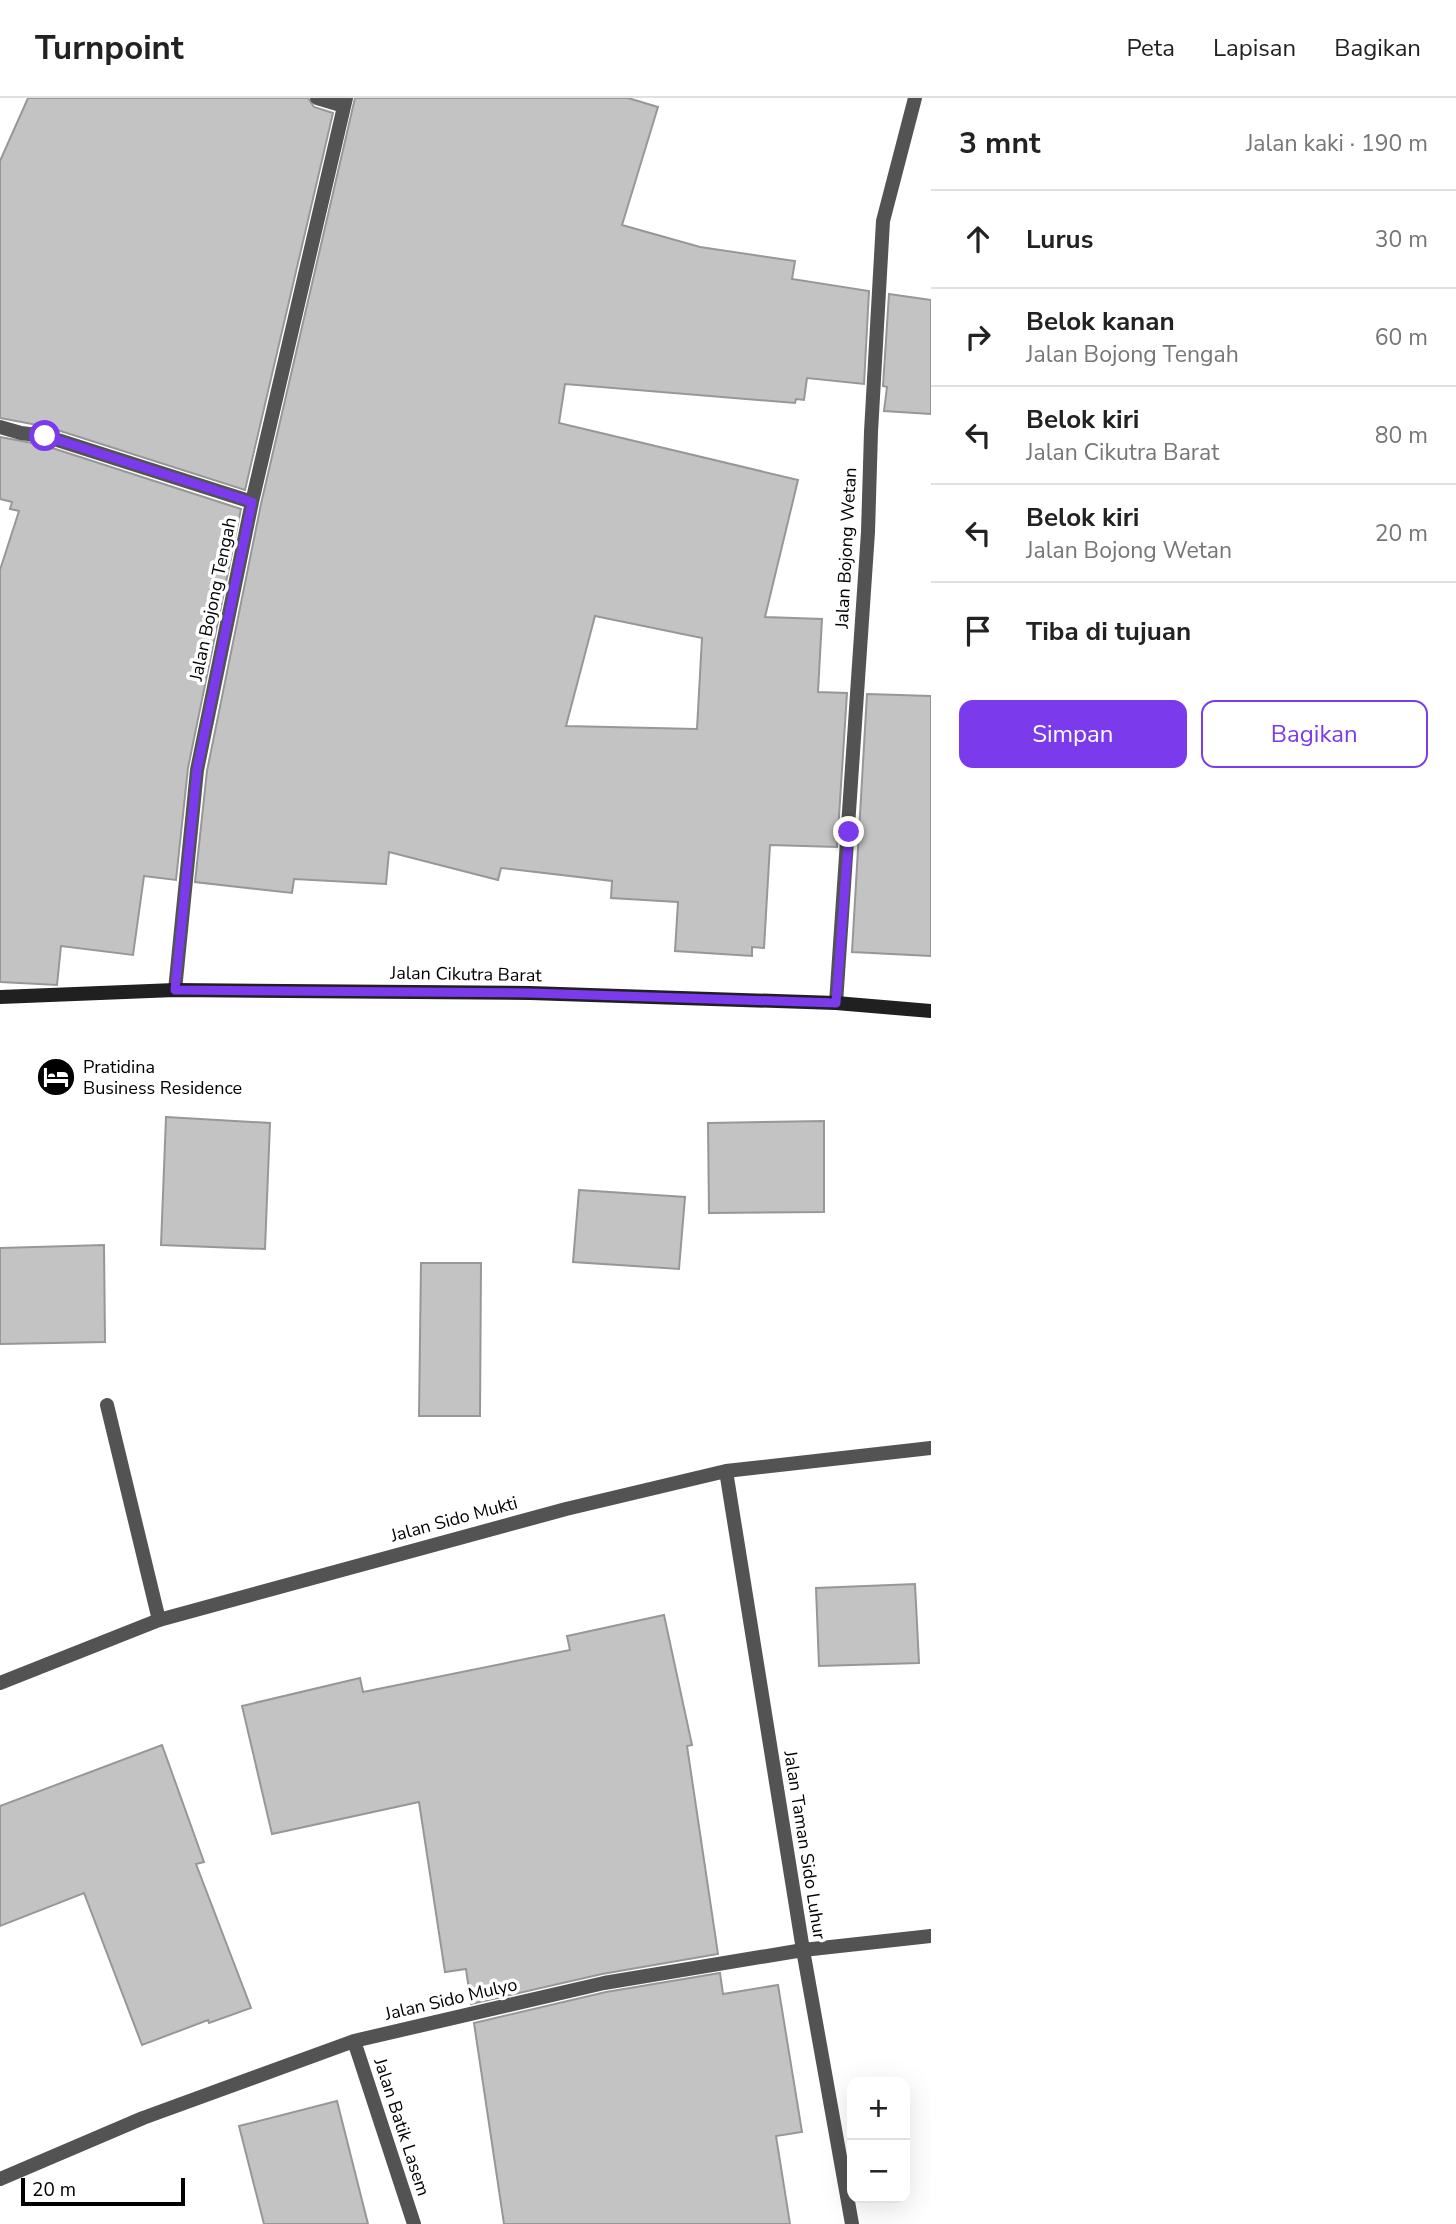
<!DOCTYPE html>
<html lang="id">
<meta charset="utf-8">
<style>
:root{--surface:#fff;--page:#f2f2f2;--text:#222;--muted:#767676;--line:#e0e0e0;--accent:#7c3aed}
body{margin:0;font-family:"Nunito Sans",sans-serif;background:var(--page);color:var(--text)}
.controls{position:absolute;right:21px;bottom:21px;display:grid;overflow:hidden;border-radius:14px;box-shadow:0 7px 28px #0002}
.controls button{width:63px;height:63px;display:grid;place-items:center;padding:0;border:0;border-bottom:2px solid var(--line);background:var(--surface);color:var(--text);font:35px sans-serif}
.scale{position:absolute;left:21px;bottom:18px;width:164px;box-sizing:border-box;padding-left:7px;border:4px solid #000;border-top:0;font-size:19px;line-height:24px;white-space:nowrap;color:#000;-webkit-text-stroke:5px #fff;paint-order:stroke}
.stop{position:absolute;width:21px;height:21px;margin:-16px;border:5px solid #7c3aed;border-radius:50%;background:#fff}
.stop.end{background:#7c3aed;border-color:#fff;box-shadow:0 2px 7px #0008}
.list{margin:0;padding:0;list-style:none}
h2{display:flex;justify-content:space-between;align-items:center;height:91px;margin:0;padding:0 28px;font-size:30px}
h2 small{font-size:23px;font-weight:400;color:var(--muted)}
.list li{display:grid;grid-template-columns:46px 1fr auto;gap:21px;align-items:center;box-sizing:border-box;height:98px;padding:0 28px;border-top:2px solid var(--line)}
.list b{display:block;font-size:26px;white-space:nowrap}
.list p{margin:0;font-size:23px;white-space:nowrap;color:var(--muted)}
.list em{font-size:23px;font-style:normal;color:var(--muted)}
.actions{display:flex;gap:14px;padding:21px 28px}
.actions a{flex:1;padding:16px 0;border:2px solid var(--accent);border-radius:14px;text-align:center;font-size:24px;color:var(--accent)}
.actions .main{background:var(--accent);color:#fff}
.icon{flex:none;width:38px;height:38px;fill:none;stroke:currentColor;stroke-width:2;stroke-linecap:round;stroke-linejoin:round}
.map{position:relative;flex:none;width:931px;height:2126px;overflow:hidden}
header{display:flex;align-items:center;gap:42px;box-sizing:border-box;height:98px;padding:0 35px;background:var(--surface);border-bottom:2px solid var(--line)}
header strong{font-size:33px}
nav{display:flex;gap:38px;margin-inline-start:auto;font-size:24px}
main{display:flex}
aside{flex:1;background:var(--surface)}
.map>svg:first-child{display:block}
.building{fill:#c3c3c3;stroke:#979797;stroke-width:2;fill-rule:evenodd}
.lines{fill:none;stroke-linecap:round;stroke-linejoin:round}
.lane{stroke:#535353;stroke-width:14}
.street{stroke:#535353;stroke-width:14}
.secondary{stroke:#202020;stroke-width:14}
.route{stroke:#7c3aed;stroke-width:9}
.labels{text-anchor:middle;stroke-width:7;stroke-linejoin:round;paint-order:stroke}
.street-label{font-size:18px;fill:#000;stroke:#fff}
.poi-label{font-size:18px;fill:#000;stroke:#fff;text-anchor:start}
</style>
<header>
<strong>Turnpoint</strong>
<nav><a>Peta</a><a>Lapisan</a><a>Bagikan</a></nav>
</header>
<main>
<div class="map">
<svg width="931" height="2126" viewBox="0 0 931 2126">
<rect width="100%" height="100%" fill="#fff"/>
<path class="building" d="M28,0H308L314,9L333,15L245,392L48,329L0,320V63Z
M355,0H628L658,9L622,127L700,149L795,163L792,181L869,193L864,286L807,280L804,302L796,301L795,305L565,286L559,325L798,382L765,519L822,521L818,594L847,595L837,749L770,747L764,850L752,849V858L675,853L678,804L611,800L612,783L501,770L498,782L389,754L386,786L294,781L292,795L195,784L207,673L261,406ZM595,518L702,540L697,631L566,628Z
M889,196L931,202V316L884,313L887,289L883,288Z
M0,339L43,347L241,411L188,670L176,782L144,778L133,857L61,848L57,887L0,884V472L19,413L10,411L12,404L0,401Z
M867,596L931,598V858L852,854Z
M166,1019L270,1025L265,1151L161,1147Z
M824,1023V1114L709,1115L708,1025Z
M579,1092L685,1099L679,1171L573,1164Z
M104,1147L105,1244L0,1246V1150Z
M421,1165H481L480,1318H419Z
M915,1486L919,1565L819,1568L816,1490Z
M664,1517L692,1647L687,1648L718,1856L602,1876L471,1906L466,1871L445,1874L419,1704L272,1736L242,1608L360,1580L363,1594L570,1552L567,1538Z
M162,1647L204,1764L196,1766L251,1910L209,1925L208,1922L142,1947L84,1795L0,1828V1708Z
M720,1875L723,1896L778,1887L802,2034L776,2038L790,2126H504L474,1925L606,1894Z
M337,2003L368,2126H264L239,2028Z"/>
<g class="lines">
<path class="lane" d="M107,1307L159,1522"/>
<path class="street" d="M317,0L344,8
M0,329L21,335L45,338L252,404
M175,892L197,672L252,404L346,0
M836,905L868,434L871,334L883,123L915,0
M726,1373L803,1852L852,2126
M0,1585L159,1522L566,1411L726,1373L931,1350
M354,1943L414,2126
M0,2081L143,2020L354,1943L604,1885L803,1852L931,1838"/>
<path class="secondary" d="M0,899L175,892L530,895L836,905L931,913"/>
</g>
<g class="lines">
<path class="route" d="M45,338L252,404L197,672L175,892L530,895L836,905L849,734"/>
</g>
<defs>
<g id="hotel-disc" transform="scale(2.0125)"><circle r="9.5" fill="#000" stroke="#fff"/><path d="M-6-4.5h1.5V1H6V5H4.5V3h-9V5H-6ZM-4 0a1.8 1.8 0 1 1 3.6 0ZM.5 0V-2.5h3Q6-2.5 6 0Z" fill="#fff"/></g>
</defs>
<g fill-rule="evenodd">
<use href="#hotel-disc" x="56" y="979"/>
</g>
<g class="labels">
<g class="street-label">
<text transform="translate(846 450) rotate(-87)" y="6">Jalan Bojong Wetan</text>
<text transform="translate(213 501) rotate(-78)" y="6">Jalan Bojong Tengah</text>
<text transform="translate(466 876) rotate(1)" y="6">Jalan Cikutra Barat</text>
<text transform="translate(454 1421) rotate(-15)" y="6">Jalan Sido Mukti</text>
<text transform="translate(805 1747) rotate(81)" y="6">Jalan Taman Sido Luhur</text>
<text transform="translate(451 1901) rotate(-13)" y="6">Jalan Sido Mulyo</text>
<text transform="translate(402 2029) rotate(72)" y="6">Jalan Batik Lasem</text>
</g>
<g class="poi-label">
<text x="83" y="975">Pratidina<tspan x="83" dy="21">Business Residence</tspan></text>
</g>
</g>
</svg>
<div class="controls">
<button>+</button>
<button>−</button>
</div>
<div class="scale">20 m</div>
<div class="stop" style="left:45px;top:338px"></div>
<div class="stop end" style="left:849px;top:734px"></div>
</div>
<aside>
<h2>3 mnt<small>Jalan kaki · 190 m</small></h2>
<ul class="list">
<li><svg class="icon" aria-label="ahead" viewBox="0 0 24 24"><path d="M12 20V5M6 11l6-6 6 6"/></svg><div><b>Lurus</b></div><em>30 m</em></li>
<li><svg class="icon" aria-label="right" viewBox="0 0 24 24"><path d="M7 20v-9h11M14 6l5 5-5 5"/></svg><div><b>Belok kanan</b><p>Jalan Bojong Tengah</p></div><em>60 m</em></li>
<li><svg class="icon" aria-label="left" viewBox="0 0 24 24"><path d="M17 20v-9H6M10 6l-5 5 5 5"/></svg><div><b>Belok kiri</b><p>Jalan Cikutra Barat</p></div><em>80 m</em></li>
<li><svg class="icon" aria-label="left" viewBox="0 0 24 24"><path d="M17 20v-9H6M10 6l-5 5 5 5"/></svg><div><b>Belok kiri</b><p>Jalan Bojong Wetan</p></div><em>20 m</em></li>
<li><svg class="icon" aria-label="arrive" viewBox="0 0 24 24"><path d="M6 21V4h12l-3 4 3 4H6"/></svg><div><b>Tiba di tujuan</b></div></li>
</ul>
<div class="actions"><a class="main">Simpan</a><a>Bagikan</a></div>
</aside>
</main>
